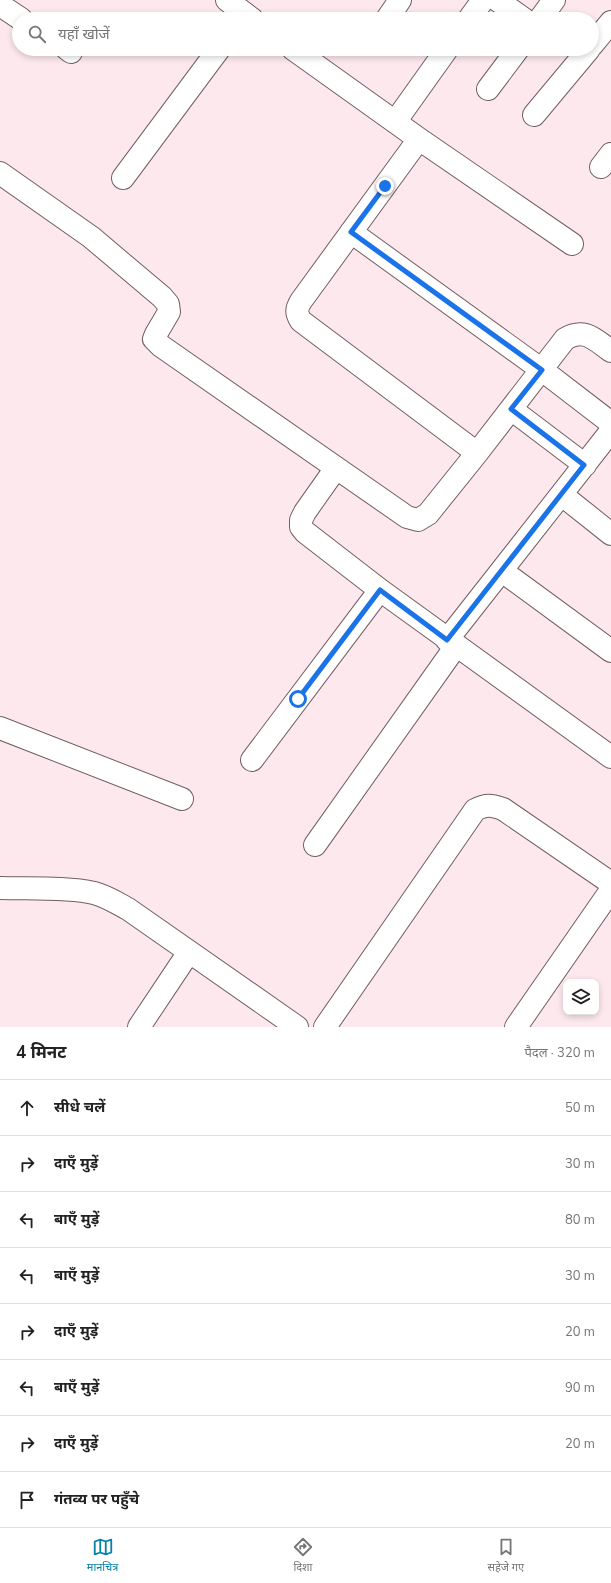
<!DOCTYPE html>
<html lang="hi">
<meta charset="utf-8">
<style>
:root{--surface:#fff;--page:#f6f6f6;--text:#222;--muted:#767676;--line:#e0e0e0;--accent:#0783a8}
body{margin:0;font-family:"Nunito Sans","Noto Sans Devanagari",sans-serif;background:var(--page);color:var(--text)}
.controls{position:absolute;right:12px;bottom:12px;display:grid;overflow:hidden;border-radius:8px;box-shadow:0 2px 6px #0003}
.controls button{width:36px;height:36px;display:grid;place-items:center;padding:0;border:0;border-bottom:1px solid var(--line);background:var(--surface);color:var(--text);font:20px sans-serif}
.stop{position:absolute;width:12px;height:12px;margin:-9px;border:3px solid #1a73e8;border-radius:50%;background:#fff}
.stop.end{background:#1a73e8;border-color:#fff;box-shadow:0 1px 4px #0008}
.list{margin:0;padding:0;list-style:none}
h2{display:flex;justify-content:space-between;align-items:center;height:52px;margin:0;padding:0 16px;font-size:17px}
h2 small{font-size:13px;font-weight:400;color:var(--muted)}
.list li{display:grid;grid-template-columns:26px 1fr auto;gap:12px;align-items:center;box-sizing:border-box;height:56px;padding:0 16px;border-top:1px solid var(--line)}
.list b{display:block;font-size:15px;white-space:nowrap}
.list em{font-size:13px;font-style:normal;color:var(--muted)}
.icon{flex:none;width:22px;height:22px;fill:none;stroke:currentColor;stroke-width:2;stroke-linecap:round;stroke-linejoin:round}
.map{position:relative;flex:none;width:611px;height:1027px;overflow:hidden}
.search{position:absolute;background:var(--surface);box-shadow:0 2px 6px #0003;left:12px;right:12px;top:12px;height:44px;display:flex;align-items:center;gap:10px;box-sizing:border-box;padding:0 14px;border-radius:22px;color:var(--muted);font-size:15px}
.sheet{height:500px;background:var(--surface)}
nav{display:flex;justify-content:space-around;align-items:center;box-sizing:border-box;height:56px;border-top:1px solid var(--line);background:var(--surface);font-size:11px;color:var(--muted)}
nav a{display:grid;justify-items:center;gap:2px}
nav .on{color:var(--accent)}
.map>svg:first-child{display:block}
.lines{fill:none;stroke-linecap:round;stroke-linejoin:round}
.minor-casing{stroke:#735e62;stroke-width:24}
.minor{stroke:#fff;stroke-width:22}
.route{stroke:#1a73e8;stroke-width:5}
</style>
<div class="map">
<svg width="611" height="1027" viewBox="0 0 611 1027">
<rect width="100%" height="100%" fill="#fde9ed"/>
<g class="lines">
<g class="minor-casing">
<path id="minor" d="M227,0L252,19
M497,0L524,19
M0,5L21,19
M387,19L400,0
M469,19L483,0
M540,19L554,0
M592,45L611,22
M67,49L71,52
M293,49L419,139L572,244
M488,89L518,49
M534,115L589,49
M395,122L447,49
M419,139L301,301C296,309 296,313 301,321L477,453
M601,167L611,154
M0,173L91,237L162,297L168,304L169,312L156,334L154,339L161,346L407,517L418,520L428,514L477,453L565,339C585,327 595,340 611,351
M123,178L219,49
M351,232L542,370L611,423
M511,409L585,465
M336,468L305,512L301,520V527L305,532L380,590L611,757
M562,495L611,534
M502,571L611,651
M447,640L611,431
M0,728L182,799
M252,760L380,590
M315,845L456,646
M0,888C28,889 67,887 94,893C106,896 117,903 128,909L297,1027
M139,1027L189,952
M325,1027L475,810C486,804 492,805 503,809L611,883
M516,1027L611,890"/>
</g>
<use href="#minor" class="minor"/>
</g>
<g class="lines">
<path class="route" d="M298,699L380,590L447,640L584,465L511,409L542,370L351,232L385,186"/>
</g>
</svg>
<div class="controls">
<button><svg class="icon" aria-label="layers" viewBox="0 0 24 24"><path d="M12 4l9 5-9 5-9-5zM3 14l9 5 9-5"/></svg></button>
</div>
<div class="stop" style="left:298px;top:699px"></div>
<div class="stop end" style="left:385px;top:186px"></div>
<div class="search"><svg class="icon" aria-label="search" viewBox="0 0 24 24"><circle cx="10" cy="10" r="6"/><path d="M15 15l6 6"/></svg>यहाँ खोजें</div>
</div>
<section class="sheet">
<h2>4 मिनट<small>पैदल · 320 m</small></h2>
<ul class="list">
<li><svg class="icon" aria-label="ahead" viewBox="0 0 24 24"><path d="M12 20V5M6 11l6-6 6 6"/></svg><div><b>सीधे चलें</b></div><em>50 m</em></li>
<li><svg class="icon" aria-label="right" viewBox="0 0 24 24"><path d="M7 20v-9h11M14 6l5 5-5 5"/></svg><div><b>दाएँ मुड़ें</b></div><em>30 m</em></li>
<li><svg class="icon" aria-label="left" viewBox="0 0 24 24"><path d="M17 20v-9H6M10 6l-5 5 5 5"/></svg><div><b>बाएँ मुड़ें</b></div><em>80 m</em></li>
<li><svg class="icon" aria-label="left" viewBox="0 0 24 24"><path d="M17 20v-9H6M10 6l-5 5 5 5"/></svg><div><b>बाएँ मुड़ें</b></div><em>30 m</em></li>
<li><svg class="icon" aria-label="right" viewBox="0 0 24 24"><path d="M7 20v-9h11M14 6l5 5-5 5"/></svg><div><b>दाएँ मुड़ें</b></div><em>20 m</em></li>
<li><svg class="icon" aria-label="left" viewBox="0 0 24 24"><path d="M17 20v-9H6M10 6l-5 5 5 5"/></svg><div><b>बाएँ मुड़ें</b></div><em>90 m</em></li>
<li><svg class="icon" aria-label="right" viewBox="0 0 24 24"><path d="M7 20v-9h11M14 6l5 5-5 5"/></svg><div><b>दाएँ मुड़ें</b></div><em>20 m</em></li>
<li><svg class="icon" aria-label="arrive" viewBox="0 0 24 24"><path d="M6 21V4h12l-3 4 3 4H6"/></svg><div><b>गंतव्य पर पहुँचे</b></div></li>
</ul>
</section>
<nav>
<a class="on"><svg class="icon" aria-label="map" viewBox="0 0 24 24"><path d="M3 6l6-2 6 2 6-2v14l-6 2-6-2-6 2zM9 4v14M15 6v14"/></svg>मानचित्र</a>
<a><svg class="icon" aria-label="directions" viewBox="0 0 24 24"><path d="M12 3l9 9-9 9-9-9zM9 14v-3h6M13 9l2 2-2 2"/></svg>दिशा</a>
<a><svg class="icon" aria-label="saved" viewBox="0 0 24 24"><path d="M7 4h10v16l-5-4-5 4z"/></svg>सहेजे गए</a>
</nav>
